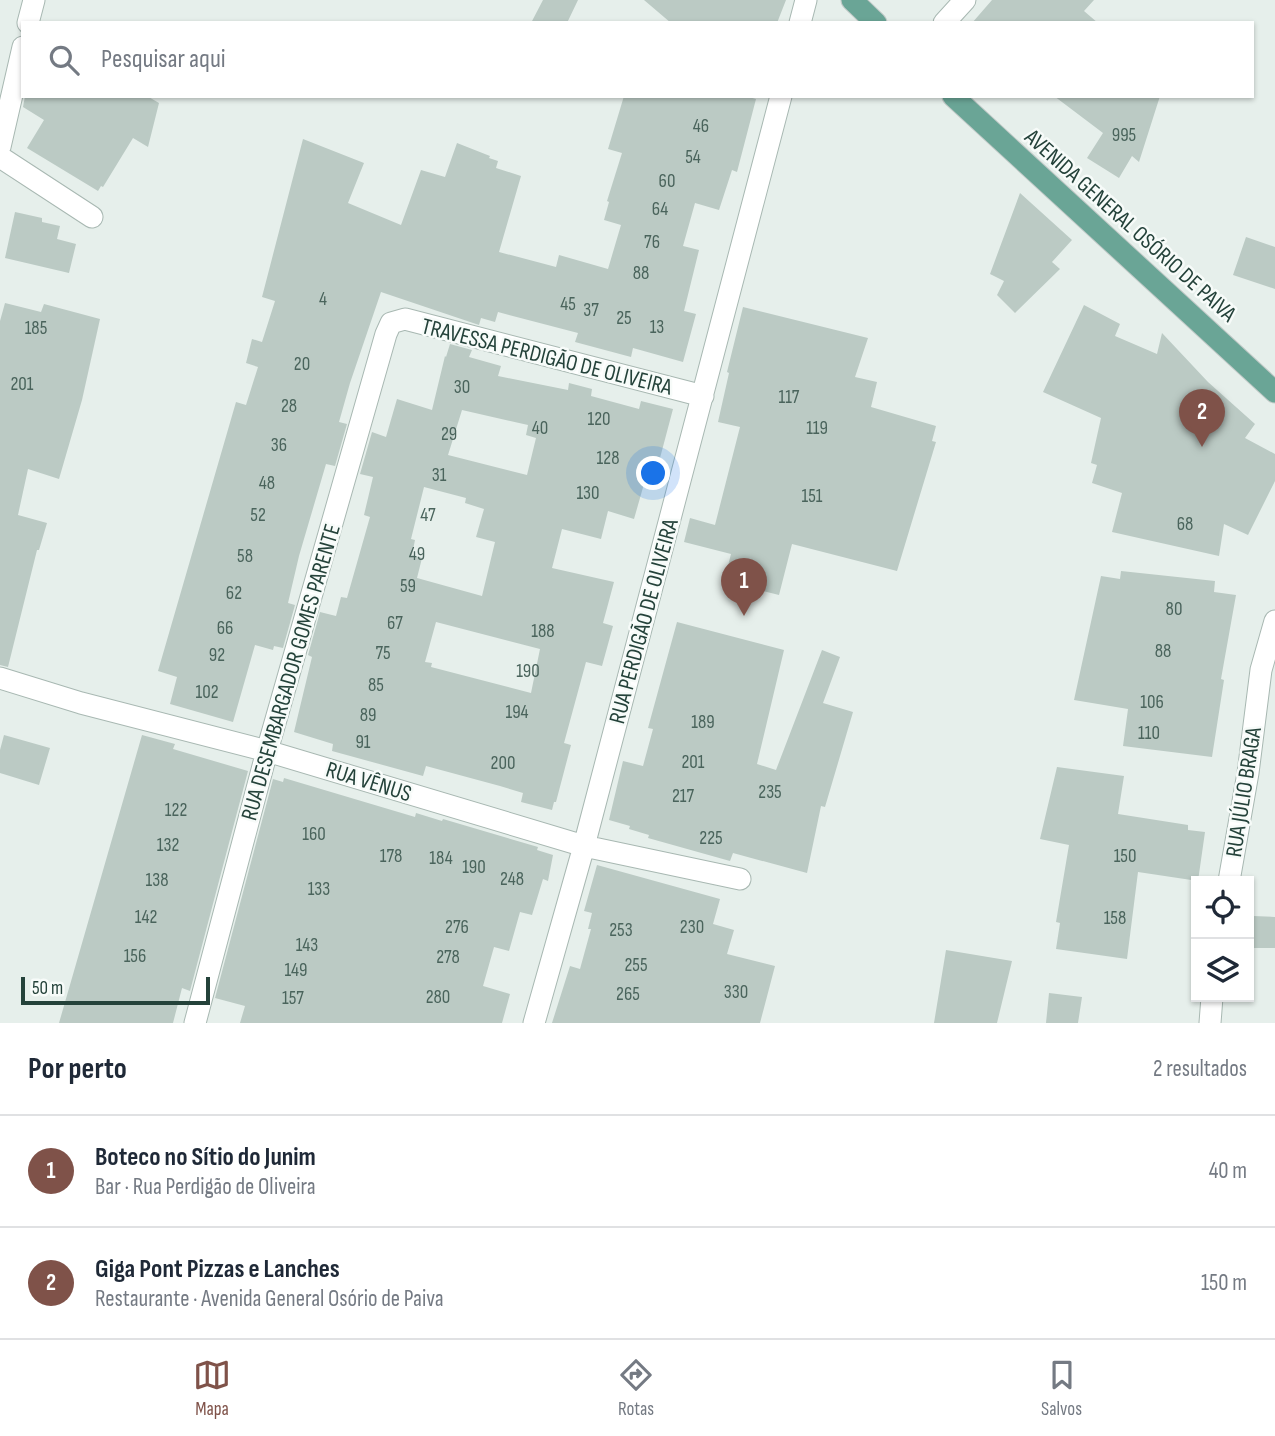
<!DOCTYPE html>
<html lang="pt">
<meta charset="utf-8">
<style>
:root{--surface:#fff;--page:#f2f2f3;--text:#1f2937;--muted:#747a83;--line:#e0e1e3;--accent:#7f5249}
body{margin:0;font-family:"Sofia Sans Condensed",sans-serif;background:var(--page);color:var(--text)}
.controls{position:absolute;right:21px;bottom:21px;display:grid;overflow:hidden;border-radius:0px;box-shadow:0 2px 5px #0004}
.controls button{width:63px;height:63px;display:grid;place-items:center;padding:0;border:0;border-bottom:2px solid var(--line);background:var(--surface);color:var(--text);font:35px sans-serif}
.scale{position:absolute;left:21px;bottom:18px;width:189px;box-sizing:border-box;padding-left:7px;border:4px solid #24423a;border-top:0;font-size:19px;line-height:24px;white-space:nowrap;color:#24423a;-webkit-text-stroke:5px #f7fbf9;paint-order:stroke}
.you{position:absolute;left:654px;top:474px;width:24px;height:24px;margin:-18px;border:5px solid #fff;border-radius:50%;background:#1a73e8;box-shadow:0 0 0 10px #1a73e833}
.badge{display:grid;place-items:center;width:46px;height:46px;border-radius:50%;background:var(--accent);color:#fff;font-size:23px;font-weight:700}
.pin{position:absolute;translate:-50% -58px;filter:drop-shadow(0 2px 4px #0008)}
.pin::after{content:'';position:absolute;top:37px;width:24px;height:21px;background:inherit;clip-path:polygon(0 0,100% 0,50% 100%)}
.list{margin:0;padding:0;list-style:none}
h2{display:flex;justify-content:space-between;align-items:center;height:91px;margin:0;padding:0 28px;font-size:30px}
h2 small{font-size:23px;font-weight:400;color:var(--muted)}
.list li{display:grid;grid-template-columns:46px 1fr auto;gap:21px;align-items:center;box-sizing:border-box;height:112px;padding:0 28px;border-top:2px solid var(--line)}
.list b{display:block;font-size:26px;white-space:nowrap}
.list p{margin:0;font-size:23px;white-space:nowrap;color:var(--muted)}
.list em{font-size:23px;font-style:normal;color:var(--muted)}
.icon{flex:none;width:38px;height:38px;fill:none;stroke:currentColor;stroke-width:2;stroke-linecap:round;stroke-linejoin:round}
.map{position:relative;flex:none;width:1275px;height:1023px;overflow:hidden}
.search{position:absolute;background:var(--surface);box-shadow:0 2px 5px #0004;left:21px;right:21px;top:21px;height:77px;display:flex;align-items:center;gap:18px;box-sizing:border-box;padding:0 24px;border-radius:0px;color:var(--muted);font-size:26px}
.sheet{height:315px;background:var(--surface)}
nav{display:flex;justify-content:space-around;align-items:center;box-sizing:border-box;height:98px;border-top:2px solid var(--line);background:var(--surface);font-size:19px;color:var(--muted)}
nav a{display:grid;justify-items:center;gap:4px}
nav .on{color:var(--accent)}
.map>svg:first-child{display:block}
.building{fill:#bbcac4;fill-rule:evenodd}
.lines{fill:none;stroke-linecap:round;stroke-linejoin:round}
.minor-casing{stroke:#a8b8b2;stroke-width:23}
.major-casing{stroke:#c2cac8;stroke-width:23}
.minor{stroke:#fff;stroke-width:21}
.major{stroke:#6aa596;stroke-width:21}
.labels{text-anchor:middle;stroke-width:5;stroke-linejoin:round;paint-order:stroke}
.number-label{font-size:19px;fill:#4a645c}
.street-label{font-size:23px;fill:#24423a;stroke:#f7fbf9}
</style>
<div class="map">
<svg width="1275" height="1023" viewBox="0 0 1275 1023">
<rect width="100%" height="100%" fill="#e6efeb"/>
<path class="building" d="M543,0H578L567,23H531Z
M644,0H786L777,23H671Z
M992,0H1094L1084,11L1098,23H972Z
M25,96H147L159,103L148,147L133,138L103,187L101,186L98,191L27,148L44,120L23,107Z
M624,96H745L756,99L737,172L732,170L719,210L695,203L683,246L699,250L684,311L696,314L683,362L633,348L631,357L575,342L578,333L498,312L495,322L481,318L479,325L381,292L350,383L339,422L347,424L335,466L326,464L299,556L288,603L295,605L283,648L274,646L273,650L255,645L233,722L170,704L177,677L158,671L236,402L246,405L258,367L246,363L252,339L262,342L275,301L262,297L303,139L364,163L348,203L401,225L421,170L445,177L457,143L490,156L489,158L498,161L496,168L521,176L499,252L556,267L559,255L608,269L621,225L604,220L609,202L607,201L622,153L608,149Z
M1054,96H1160L1139,162L1132,156L1119,178L1087,158L1103,133Z
M1020,193L1072,240L1052,262L1060,269L1015,313L997,295L1004,281L990,274Z
M15,212L42,218V222L60,226L57,239L76,244L69,273L5,258Z
M1246,237L1275,247V289L1233,275Z
M5,303L41,312L44,304L100,319L82,400L59,479L28,469L18,515L47,523L39,550H37L8,667L0,665V321Z
M1084,305L1120,324L1115,336L1157,354L1162,333L1208,382L1255,424L1245,438L1275,454V481L1248,535L1224,524L1219,556L1112,532L1122,493L1092,483L1097,465L1091,463L1101,418L1043,392Z
M743,307L868,338L855,377L877,382L871,407L936,426L932,441L936,442L897,571L792,544L779,595L724,581L731,554L684,542L690,518L715,525L740,427L718,422L729,373L727,372Z
M450,344L472,350L469,357L501,366L498,376L568,390L569,383L592,389L591,396L639,409L641,401L673,409L660,458L652,456L634,519L608,511L601,539L562,529L552,568L614,582L603,623L613,626L602,666L586,662L564,743L571,745L556,802H554L552,810L521,802L523,793L500,786L426,766L423,776L332,751L333,744L294,732L312,657L308,655L320,612L336,616L341,597L347,598L370,517L364,515L373,477L360,474L372,432L386,437L397,399L432,410L445,356L446,357ZM462,410L528,425L526,435L536,438L527,475L448,455ZM424,487L466,498L465,503L484,509L476,537L495,542L482,596L417,578L422,558L412,555L415,540L411,539ZM436,622L540,649L531,693L431,667L432,663L425,662Z
M1121,571L1215,581L1214,592L1236,595L1221,679L1224,680L1212,757L1123,746L1128,709L1074,700L1101,576L1120,579Z
M677,622L784,650L757,764L776,770L822,650L840,657L823,703L853,712L825,807L821,806L807,873L733,853L730,861L648,838L649,835L629,829L630,826L609,820L623,761L643,766L653,729L648,728Z
M4,735L50,748L39,785L0,773V750Z
M142,735L175,744L173,749L248,771L190,991L182,988L173,1023H59Z
M1057,767L1124,776L1118,814L1188,825V830L1205,832L1198,881L1138,872L1127,959L1056,949L1060,923L1056,922L1069,845L1040,839Z
M284,778L415,817L416,813L442,821L443,819L538,847L537,850L553,855L548,881L543,879L532,915L520,912L509,951L494,947L483,986L510,994L502,1023H240L245,1006L215,998L273,779L283,782Z
M597,865L720,899L713,924L734,930L727,954L775,966L760,1023H552L570,966L580,969L591,929H588L592,913L584,911Z
M1253,916L1275,917V948H1252Z
M946,950L1012,961L997,1023H934Z
M1049,993L1082,997L1078,1023H1046Z"/>
<g class="lines">
<g class="minor-casing">
<path id="minor" d="M28,23L34,0
M800,23L806,0
M944,23L965,0
M0,147L23,47
M0,157L92,217
M0,678L81,703L267,751L584,846L740,879
M1229,881L1248,773L1261,670L1275,621
M195,1023L267,751L386,334L391,323L405,319L703,396
M534,1023L584,846L781,96
M1210,1023L1212,997"/>
</g>
<g class="major-casing">
<path id="major" d="M852,0L876,23
M953,96L1275,392"/>
</g>
<use href="#minor" class="minor"/>
<use href="#major" class="major"/>
</g>
<g class="labels">
<g class="number-label">
<text x="701" y="132">46</text>
<text x="1124" y="141">995</text>
<text x="693" y="163">54</text>
<text x="667" y="187">60</text>
<text x="660" y="215">64</text>
<text x="652" y="248">76</text>
<text x="641" y="279">88</text>
<text x="323" y="305">4</text>
<text x="568" y="310">45</text>
<text x="591" y="316">37</text>
<text x="624" y="324">25</text>
<text x="657" y="333">13</text>
<text x="36" y="334">185</text>
<text x="302" y="370">20</text>
<text x="22" y="390">201</text>
<text x="462" y="393">30</text>
<text x="789" y="403">117</text>
<text x="289" y="412">28</text>
<text x="599" y="425">120</text>
<text x="540" y="434">40</text>
<text x="817" y="434">119</text>
<text x="449" y="440">29</text>
<text x="279" y="451">36</text>
<text x="608" y="464">128</text>
<text x="439" y="481">31</text>
<text x="267" y="489">48</text>
<text x="588" y="499">130</text>
<text x="812" y="502">151</text>
<text x="258" y="521">52</text>
<text x="428" y="521">47</text>
<text x="1185" y="530">68</text>
<text x="417" y="560">49</text>
<text x="245" y="562">58</text>
<text x="408" y="592">59</text>
<text x="234" y="599">62</text>
<text x="1174" y="615">80</text>
<text x="395" y="629">67</text>
<text x="225" y="634">66</text>
<text x="543" y="637">188</text>
<text x="1163" y="657">88</text>
<text x="383" y="659">75</text>
<text x="217" y="661">92</text>
<text x="528" y="677">190</text>
<text x="376" y="691">85</text>
<text x="207" y="698">102</text>
<text x="1152" y="708">106</text>
<text x="517" y="718">194</text>
<text x="368" y="721">89</text>
<text x="703" y="728">189</text>
<text x="1149" y="739">110</text>
<text x="363" y="748">91</text>
<text x="693" y="768">201</text>
<text x="503" y="769">200</text>
<text x="770" y="798">235</text>
<text x="683" y="802">217</text>
<text x="176" y="816">122</text>
<text x="314" y="840">160</text>
<text x="711" y="844">225</text>
<text x="168" y="851">132</text>
<text x="391" y="862">178</text>
<text x="1125" y="862">150</text>
<text x="441" y="864">184</text>
<text x="474" y="873">190</text>
<text x="512" y="885">248</text>
<text x="157" y="886">138</text>
<text x="319" y="895">133</text>
<text x="146" y="923">142</text>
<text x="1115" y="924">158</text>
<text x="457" y="933">276</text>
<text x="692" y="933">230</text>
<text x="621" y="936">253</text>
<text x="307" y="951">143</text>
<text x="135" y="962">156</text>
<text x="448" y="963">278</text>
<text x="636" y="971">255</text>
<text x="296" y="976">149</text>
<text x="736" y="998">330</text>
<text x="628" y="1000">265</text>
<text x="438" y="1003">280</text>
<text x="293" y="1004">157</text>
</g>
<g class="street-label">
<text transform="translate(1131 225) rotate(42)" y="8">AVENIDA GENERAL OSÓRIO DE PAIVA</text>
<text transform="translate(547 356) rotate(14)" y="8">TRAVESSA PERDIGÃO DE OLIVEIRA</text>
<text transform="translate(643 621) rotate(-75)" y="8">RUA PERDIGÃO DE OLIVEIRA</text>
<text transform="translate(290 672) rotate(-74)" y="8">RUA DESEMBARGADOR GOMES PARENTE</text>
<text transform="translate(369 781) rotate(17)" y="8">RUA VÊNUS</text>
<text transform="translate(1243 792) rotate(-81)" y="8">RUA JÚLIO BRAGA</text>
</g>
</g>
</svg>
<div class="controls">
<button><svg class="icon" aria-label="locate" viewBox="0 0 24 24"><circle cx="12" cy="12" r="6"/><path d="M12 2v4M12 18v4M2 12h4M18 12h4"/></svg></button>
<button><svg class="icon" aria-label="layers" viewBox="0 0 24 24"><path d="M12 4l9 5-9 5-9-5zM3 14l9 5 9-5"/></svg></button>
</div>
<div class="scale">50 m</div>
<div class="you"></div>
<div class="pin badge" style="left:744px;top:616px">1</div>
<div class="pin badge" style="left:1202px;top:447px">2</div>
<div class="search"><svg class="icon" aria-label="search" viewBox="0 0 24 24"><circle cx="10" cy="10" r="6"/><path d="M15 15l6 6"/></svg>Pesquisar aqui</div>
</div>
<section class="sheet">
<h2>Por perto<small>2 resultados</small></h2>
<ul class="list">
<li><span class="badge">1</span><div><b>Boteco no Sítio do Junim</b><p>Bar · Rua Perdigão de Oliveira</p></div><em>40 m</em></li>
<li><span class="badge">2</span><div><b>Giga Pont Pizzas e Lanches</b><p>Restaurante · Avenida General Osório de Paiva</p></div><em>150 m</em></li>
</ul>
</section>
<nav>
<a class="on"><svg class="icon" aria-label="map" viewBox="0 0 24 24"><path d="M3 6l6-2 6 2 6-2v14l-6 2-6-2-6 2zM9 4v14M15 6v14"/></svg>Mapa</a>
<a><svg class="icon" aria-label="directions" viewBox="0 0 24 24"><path d="M12 3l9 9-9 9-9-9zM9 14v-3h6M13 9l2 2-2 2"/></svg>Rotas</a>
<a><svg class="icon" aria-label="saved" viewBox="0 0 24 24"><path d="M7 4h10v16l-5-4-5 4z"/></svg>Salvos</a>
</nav>
